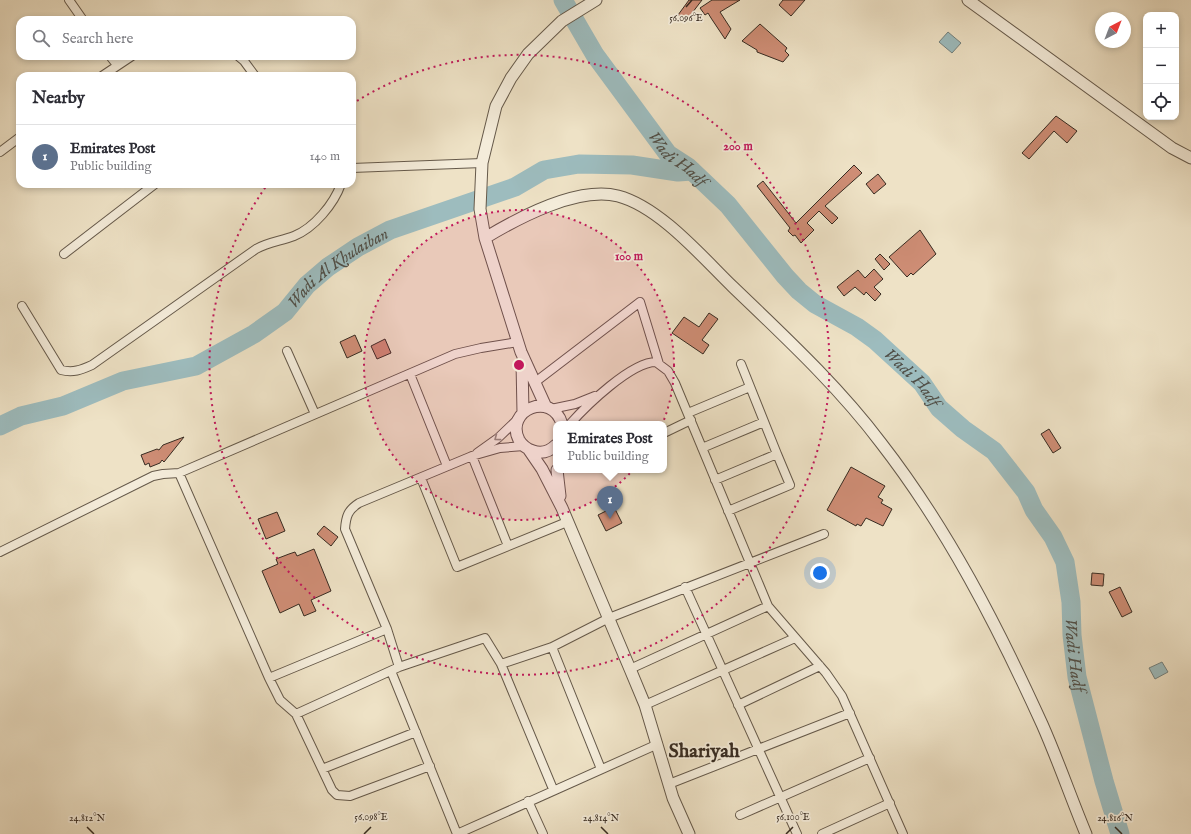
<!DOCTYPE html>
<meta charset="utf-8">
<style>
:root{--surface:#fff;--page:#f7f7f7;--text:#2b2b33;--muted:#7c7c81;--line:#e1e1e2;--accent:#ea580c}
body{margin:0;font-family:"IM FELL English",serif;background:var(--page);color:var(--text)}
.controls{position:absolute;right:12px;top:12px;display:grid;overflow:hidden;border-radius:8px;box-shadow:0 2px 6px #0003}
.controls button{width:36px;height:36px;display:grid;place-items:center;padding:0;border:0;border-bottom:1px solid var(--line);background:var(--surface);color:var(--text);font:20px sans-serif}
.compass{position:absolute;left:1095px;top:12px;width:36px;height:36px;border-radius:50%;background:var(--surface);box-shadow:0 2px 6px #0003;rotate:42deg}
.you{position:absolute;left:820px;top:573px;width:14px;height:14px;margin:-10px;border:3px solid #fff;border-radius:50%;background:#1a73e8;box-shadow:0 0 0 6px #1a73e833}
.badge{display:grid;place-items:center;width:26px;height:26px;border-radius:50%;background:var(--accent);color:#fff;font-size:13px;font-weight:700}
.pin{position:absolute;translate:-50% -33px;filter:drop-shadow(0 1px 2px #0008)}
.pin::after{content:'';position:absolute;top:21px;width:14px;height:12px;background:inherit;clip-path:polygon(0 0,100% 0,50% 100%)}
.popup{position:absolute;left:553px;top:421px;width:114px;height:52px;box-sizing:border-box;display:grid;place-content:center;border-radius:8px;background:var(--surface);filter:drop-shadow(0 1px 3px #0005);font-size:13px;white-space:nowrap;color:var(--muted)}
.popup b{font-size:15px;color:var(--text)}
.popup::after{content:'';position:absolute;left:50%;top:100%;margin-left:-8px;border:8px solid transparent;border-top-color:var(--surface)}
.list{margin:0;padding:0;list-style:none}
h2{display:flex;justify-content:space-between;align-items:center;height:52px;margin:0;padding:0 16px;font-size:17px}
h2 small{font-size:13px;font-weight:400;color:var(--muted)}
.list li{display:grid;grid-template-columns:26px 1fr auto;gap:12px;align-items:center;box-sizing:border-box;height:64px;padding:0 16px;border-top:1px solid var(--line)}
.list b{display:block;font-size:15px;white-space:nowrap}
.list p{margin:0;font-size:13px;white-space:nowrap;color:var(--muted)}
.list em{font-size:13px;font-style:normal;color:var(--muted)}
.icon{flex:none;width:22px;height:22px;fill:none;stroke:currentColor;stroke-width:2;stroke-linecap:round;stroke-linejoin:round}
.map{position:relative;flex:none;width:1191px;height:834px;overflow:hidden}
.search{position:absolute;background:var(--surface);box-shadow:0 2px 6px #0003;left:16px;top:16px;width:340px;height:44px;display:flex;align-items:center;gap:10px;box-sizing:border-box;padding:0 14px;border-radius:12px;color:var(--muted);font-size:15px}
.panel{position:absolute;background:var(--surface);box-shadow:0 2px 6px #0003;left:16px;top:72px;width:340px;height:116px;border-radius:12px}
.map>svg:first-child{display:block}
.water{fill:#9dbcbe;stroke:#74827f}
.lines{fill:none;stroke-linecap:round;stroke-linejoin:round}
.river{stroke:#9dbcbe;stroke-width:19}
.building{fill:#ce8d75;stroke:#372b21}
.minor-casing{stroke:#65594a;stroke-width:10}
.tertiary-casing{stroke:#65594a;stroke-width:13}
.minor{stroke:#f4ecda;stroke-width:8}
.tertiary{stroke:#f4ecda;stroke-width:11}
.oneway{stroke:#968c7e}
.ticks{fill:none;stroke:#372b21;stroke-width:1.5}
.ring{fill:none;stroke:#c2185b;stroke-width:2;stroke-dasharray:2 4}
.labels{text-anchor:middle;stroke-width:3.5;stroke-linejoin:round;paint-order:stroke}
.water-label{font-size:17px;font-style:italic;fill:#504f48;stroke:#f4ecda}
.district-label{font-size:20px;font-weight:bold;fill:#372b21;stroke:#f4ecda}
.ticks-label{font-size:10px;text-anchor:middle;fill:#372b21;stroke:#f4ecda;stroke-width:3.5;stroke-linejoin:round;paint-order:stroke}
.centre{fill:#c2185b;stroke:#f4ecda;stroke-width:2}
.ring-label{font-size:12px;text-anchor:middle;font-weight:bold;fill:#c2185b;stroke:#f4ecda;stroke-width:3.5;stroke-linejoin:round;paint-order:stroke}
</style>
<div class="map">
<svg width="1191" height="834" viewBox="0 0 1191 834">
<rect width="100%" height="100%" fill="#eee2c6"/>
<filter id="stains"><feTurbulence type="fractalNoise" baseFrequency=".005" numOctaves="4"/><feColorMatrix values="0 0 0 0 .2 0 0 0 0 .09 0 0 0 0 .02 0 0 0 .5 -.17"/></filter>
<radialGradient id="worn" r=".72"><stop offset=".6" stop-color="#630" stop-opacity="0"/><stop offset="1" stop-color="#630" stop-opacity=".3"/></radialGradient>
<path class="water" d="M948,32L961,43L952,53L939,42Z
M1162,662L1168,672L1155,679L1149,668Z"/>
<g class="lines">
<g class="river">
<path id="s1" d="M563,0L595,55L668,154L688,167L728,205L785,276L799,291L815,304L857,327L875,340L922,383L939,408L963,429L994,451L1026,492L1034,510L1053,537L1065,562L1071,602L1072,635L1077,677L1104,781L1120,834"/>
<path id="s2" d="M0,426L21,416L63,406L123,381L196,366L254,334L285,312L307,285L328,267L358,247L390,230L515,187L544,170L579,164L632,165L678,172L692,171"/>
</g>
</g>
<path class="building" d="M689,0H702L686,21L678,15Z
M712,0H740L720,12L731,29L725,39L711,18L708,13L705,15L700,8Z
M783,0H805L791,16L779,5Z
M760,24L787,48L785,51L789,55L783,62L757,52V50L742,41Z
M1056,116L1077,131L1067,143L1054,131L1029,159L1022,153Z
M854,165L862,173L825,206L838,218L832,224L819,211L807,223L814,230L801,243L795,235L793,236L788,231L790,228L757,186L763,181L796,223Z
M878,174L886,184L874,194L866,184Z
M920,230L936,254L913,275L911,273L907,277L889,257Z
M880,254L890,264L884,270L875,259Z
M874,269L883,279L874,287L881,294L875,301L866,292L864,295L855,287L844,296L837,287L858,270L865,278Z
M709,313L718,319L702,340L709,345L703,354L672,333L684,317L699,327Z
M355,335L362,351L347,358L340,342Z
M385,339L391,353L377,359L371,346Z
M1049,429L1061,448L1053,453L1041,434Z
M184,437L164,462L162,460L160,463L150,467L149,463L145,465L141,455L157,449L159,450L163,445Z
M851,467L885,486L878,497L883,500L881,503L892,509L883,526L866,518L861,526L857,524L856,526L827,510Z
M614,507L622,523L606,531L598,515Z
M277,512L285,531L266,539L258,519Z
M324,526L338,537L331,546L317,534Z
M314,549L331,591L311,600L316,611L304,616L299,604L280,613L262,571L278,564L276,559L289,554L295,552L297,556Z
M1092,573L1104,574L1103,586L1091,585Z
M1120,587L1132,612L1122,617L1109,592Z"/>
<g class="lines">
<g class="minor-casing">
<path id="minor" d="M69,0L83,20
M110,56L117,65
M238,56L244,61L255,76
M102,76L132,56
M0,152L20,137
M352,168L482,163
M64,254L155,184
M22,306L61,370C73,373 81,370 92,365L256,249C268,242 281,241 294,236C314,228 334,204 341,184
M287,351L315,414
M410,374L447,466
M534,383L640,302L659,364
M551,409L575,404L595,396
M688,413L750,387
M570,424C586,406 631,362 656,362L668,371L675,383L768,606L826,673L842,696L903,834
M664,433L691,420
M702,448L764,422
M477,453L498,438L519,418
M472,456L508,546
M179,473L269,678L280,700L296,714L332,790L337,795L350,796L430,766
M421,478L457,567L567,522
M715,480L777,454L741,364
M728,511L790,485L777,454
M0,552L153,476L163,474L179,473L455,354L481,348L518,342
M685,587L797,834
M387,629L399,667
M552,647L601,769
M501,664L552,647L609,618L824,534
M630,669L768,606
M391,671L457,834
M269,678L387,629L345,529C346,516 348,510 359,503L472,456L500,448L524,446
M645,705L795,638
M738,705L820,666
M296,714L399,667L485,638L501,664L553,789
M322,769L416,732
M669,784L850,713
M528,801L543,834
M740,815L870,758
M457,834L658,744
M822,834L890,803"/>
</g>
<g class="tertiary-casing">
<path id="tertiary" d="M968,0L1172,148L1191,158
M485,238C518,218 578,186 618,196C660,207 703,258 733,287C785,337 838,386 881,443C947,528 997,625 1042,724C1058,760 1071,798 1086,834
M522,362L523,413
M546,407L521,352L485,238L480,209L482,163L496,106L511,78L528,54L562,21L596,0
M556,445C550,451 542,454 533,451C527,449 522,445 519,440C504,410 552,390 562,424
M529,450L542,469L562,508L630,669L645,705L673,798L689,834
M557,470L560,496"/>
</g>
<use href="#minor" class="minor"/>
<use href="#tertiary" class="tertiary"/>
</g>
<defs><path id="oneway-chevron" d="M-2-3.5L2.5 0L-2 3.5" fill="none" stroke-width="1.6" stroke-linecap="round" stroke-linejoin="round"/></defs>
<use class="oneway" href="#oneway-chevron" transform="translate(497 438) rotate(143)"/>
<path class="ticks" d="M686,7L692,0M87,827L94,834M601,827L608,834M1115,827L1122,834M364,834L371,827M786,834L793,827"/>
<circle cx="519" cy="365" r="155" fill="#c2185b" fill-opacity=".12"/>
<g class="ring">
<circle cx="519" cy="365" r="155"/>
<path d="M352 104A310 310 0 1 1 267 185"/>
</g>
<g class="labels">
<g class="water-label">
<text dy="6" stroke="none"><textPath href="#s1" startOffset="197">Wadi Hadf</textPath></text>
<text dy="6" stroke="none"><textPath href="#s2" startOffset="380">Wadi Al Khulaiban</textPath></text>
<text dy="6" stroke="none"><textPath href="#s1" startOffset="521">Wadi Hadf</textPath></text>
<text dy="6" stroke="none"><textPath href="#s1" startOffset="858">Wadi Hadf</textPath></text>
</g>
<g class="district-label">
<text x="704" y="757">Shariyah</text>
</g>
</g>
<g class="ticks-label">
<text x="686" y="21">56.096°E</text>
<text x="371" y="820">56.098°E</text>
<text x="793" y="820">56.100°E</text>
<text x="87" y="821">24.812°N</text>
<text x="601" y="821">24.814°N</text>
<text x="1115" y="821">24.816°N</text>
</g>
<circle cx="519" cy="365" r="6" class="centre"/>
<g class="ring-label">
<text x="738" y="150">200 m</text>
<text x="629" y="260">100 m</text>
</g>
<rect width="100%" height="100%" filter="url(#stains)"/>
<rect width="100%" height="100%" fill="url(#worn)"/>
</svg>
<div class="controls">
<button>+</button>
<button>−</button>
<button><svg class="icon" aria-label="locate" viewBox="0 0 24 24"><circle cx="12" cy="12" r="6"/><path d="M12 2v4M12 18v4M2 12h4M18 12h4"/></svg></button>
</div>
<svg class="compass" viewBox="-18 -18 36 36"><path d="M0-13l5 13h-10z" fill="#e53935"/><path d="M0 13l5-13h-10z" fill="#7c7c81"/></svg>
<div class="you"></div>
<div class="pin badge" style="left:610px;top:519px;background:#5c6f8a">1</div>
<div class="popup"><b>Emirates Post</b>Public building</div>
<div class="search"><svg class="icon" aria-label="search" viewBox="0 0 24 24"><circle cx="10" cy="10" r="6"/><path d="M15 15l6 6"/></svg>Search here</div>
<section class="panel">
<h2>Nearby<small></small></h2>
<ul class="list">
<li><span class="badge" style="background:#5c6f8a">1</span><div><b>Emirates Post</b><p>Public building</p></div><em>140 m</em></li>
</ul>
</section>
</div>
